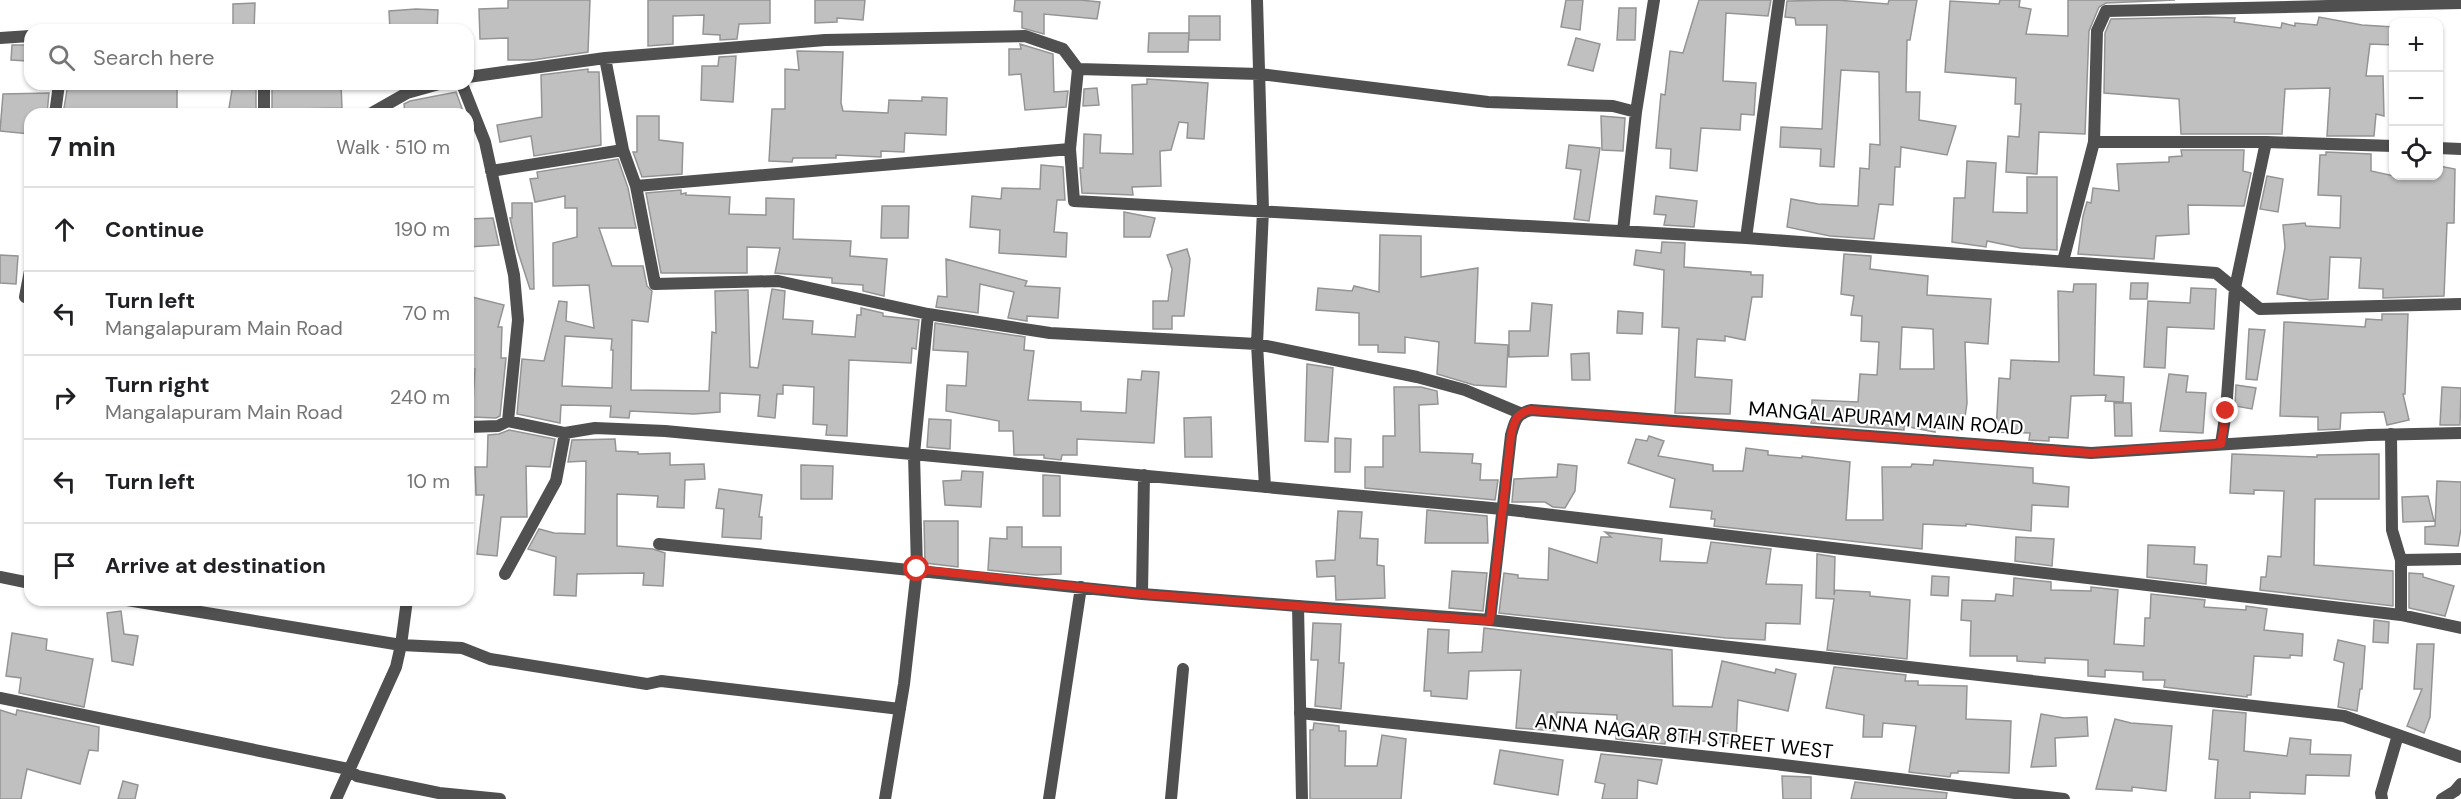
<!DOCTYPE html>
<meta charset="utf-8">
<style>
:root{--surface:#fff;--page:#f2f2f2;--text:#202124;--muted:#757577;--line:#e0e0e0}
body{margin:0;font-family:"DM Sans",sans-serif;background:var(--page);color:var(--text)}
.controls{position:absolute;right:18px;top:18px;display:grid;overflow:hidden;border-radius:12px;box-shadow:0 2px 4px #0004}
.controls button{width:54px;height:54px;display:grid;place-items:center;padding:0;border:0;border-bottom:2px solid var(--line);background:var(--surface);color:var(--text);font:30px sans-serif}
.stop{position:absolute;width:18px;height:18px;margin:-14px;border:4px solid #d93025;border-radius:50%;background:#fff}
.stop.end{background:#d93025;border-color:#fff;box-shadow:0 2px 6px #0008}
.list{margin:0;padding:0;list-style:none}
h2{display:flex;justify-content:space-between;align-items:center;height:78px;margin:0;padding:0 24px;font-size:26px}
h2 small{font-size:20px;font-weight:400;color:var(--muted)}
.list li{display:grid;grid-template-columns:39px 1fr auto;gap:18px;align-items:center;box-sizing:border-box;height:84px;padding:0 24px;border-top:2px solid var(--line)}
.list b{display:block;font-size:22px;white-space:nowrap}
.list p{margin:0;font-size:20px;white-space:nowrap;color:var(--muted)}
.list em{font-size:20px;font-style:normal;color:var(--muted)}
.icon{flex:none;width:33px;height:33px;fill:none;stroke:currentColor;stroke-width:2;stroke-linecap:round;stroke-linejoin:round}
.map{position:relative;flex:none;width:2461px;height:799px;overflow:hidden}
.search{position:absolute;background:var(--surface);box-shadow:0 2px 4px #0004;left:24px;top:24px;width:450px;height:66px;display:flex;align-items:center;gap:15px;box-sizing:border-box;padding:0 21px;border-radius:18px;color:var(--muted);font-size:22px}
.panel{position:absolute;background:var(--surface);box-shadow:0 2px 4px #0004;left:24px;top:108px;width:450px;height:498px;border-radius:18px}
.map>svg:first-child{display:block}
.building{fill:#c0c0c0;stroke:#949494;stroke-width:1.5;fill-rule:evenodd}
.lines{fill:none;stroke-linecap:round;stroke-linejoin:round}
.minor{stroke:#505050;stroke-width:12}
.tertiary{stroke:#505050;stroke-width:12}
.route{stroke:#d93025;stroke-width:8}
.labels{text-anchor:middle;stroke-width:4.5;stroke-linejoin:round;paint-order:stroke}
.street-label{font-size:20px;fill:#000;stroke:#fff}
</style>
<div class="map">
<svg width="2461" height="799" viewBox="0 0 2461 799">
<rect width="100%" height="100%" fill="#fff"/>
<path class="building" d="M508,0H590L588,52L532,60H508V38L480,39L479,9L508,8Z
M648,0H770V23L739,24L737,39L720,40V35L703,34L704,15L673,16V44L648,46Z
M815,0H865L863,20L837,18V22L815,23Z
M1015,0H1080L1100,2L1097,19L1044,14V34L1022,28V12L1014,11Z
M1566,0H1583L1580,30L1561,27Z
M1699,0H1771L1768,16L1726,13L1723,81L1756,83L1754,115L1741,114L1740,130L1701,128L1697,171L1670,168L1671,149L1656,148L1661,94L1665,95L1670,51L1683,53Z
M1836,0L1888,4L1889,0H1917L1910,40H1907L1906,92H1920L1919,120L1956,126L1947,155L1901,147L1900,167H1895L1893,205L1879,204L1874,239L1830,236L1787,227L1791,199L1818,204L1858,206L1860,168L1869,169L1870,144L1880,145L1879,72L1841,70L1834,167L1820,166L1821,149L1780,147L1781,127L1822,129L1827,25H1796L1795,18L1785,17L1787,1Z
M2000,0H2020L2019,7L2031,9L2026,34L2068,36V0H2175L2106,3L2099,7L2089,31L2085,134L2039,132L2037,174L2006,172L2008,136L2019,137L2021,104H2015L2016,78L1945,72L1950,1L1999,4Z
M255,3L254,30H233V4Z
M1619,8H1636L1635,40H1617Z
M416,9L438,10L437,30H390L389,11Z
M1189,16H1220V40H1189Z
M2206,17L2235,18L2234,22L2281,28L2282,23L2295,26V23L2317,25L2319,17L2362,25L2394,27V45L2370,44L2366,76H2383L2384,116L2376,114L2374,136H2327L2330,88L2285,89L2282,134H2181L2179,99L2104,93L2105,33L2111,19Z
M1149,33H1189L1188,52H1148Z
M1576,38L1600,44L1593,71L1568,65Z
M1020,44L1053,54L1054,92L1068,91L1066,107L1025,110L1021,74L1009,75V49H1021Z
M12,45H28L27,61L11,60Z
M797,51L843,52L841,103L843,111L888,113L889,100L922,101V97L947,98L946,135L905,133L904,152L881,151V157L836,155V158H793L792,162L769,161L772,109H785V69L799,70Z
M736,56L733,102L701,100L702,66H718L719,57Z
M588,69V72H599L601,145L534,156L531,136L500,142L497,125L542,117L541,75Z
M1147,79L1208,83L1204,139L1187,138L1188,123L1179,122L1171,150L1160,151L1161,186L1132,187L1133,195L1082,193L1080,168H1083L1084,134L1101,135L1100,153L1133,154L1132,85L1147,84Z
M68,84H177V114H63Z
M233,84H256V114H228Z
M272,84H341L342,108L296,109V114H272Z
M1097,88L1099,105L1083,106L1084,89Z
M456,92L464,114H405L404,104L410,101Z
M49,93L47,114H30V134L0,131L3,94Z
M637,116H659V140L683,143L682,174L642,177L633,152H637Z
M1601,116L1625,118L1623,151L1602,150Z
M1569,145L1600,148L1589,221L1574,219L1581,170L1566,168Z
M2181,150H2244L2243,171L2251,173L2244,206L2188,205L2189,234L2156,236L2154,259L2078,254L2083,216L2087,202L2091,203L2093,188L2119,191L2117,164L2169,162V157L2182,156Z
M2326,152L2371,154V171L2394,176H2439V166L2455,169L2454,223H2447L2444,296L2383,298V289L2359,288L2361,258L2330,257L2328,299L2310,300L2277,294L2285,247L2283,225L2305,223L2306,226L2340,228L2341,196L2318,195L2320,155H2326Z
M618,159L628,188L636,228H599L612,266H643L647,286L652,291L648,322L632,320L631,390L709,391L712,332L716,333L715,291L748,290L750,367L758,368L772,289L785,291L783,319L813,321L812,334L855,337L857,315H861V308L883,313V316L919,320L916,349L912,348L911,363L849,360L847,436L826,435L827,425L813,424L814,387L783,385V394H777L775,418L758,416L760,395L720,393V412L694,414L630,411L629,418L610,417L611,406L561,405L560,423L517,414L522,359L544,361L559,301L567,302L566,321L594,328L589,285L553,286V243L577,237V208H565V196L535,202L530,179L538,178L537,172ZM565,336L612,339L611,350H613L612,388L562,386Z
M1967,161L1996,163L1993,212L2027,213V177H2057V250L2021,248L1987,241L1986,247L1952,242L1954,198H1965Z
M1041,165L1063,167L1065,200H1057L1054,232L1067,233L1066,257L999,253L1000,230L970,227L972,196L1001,199L1002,188L1040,189Z
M2267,176L2283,179L2278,212L2260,209Z
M681,190V194L686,193V195L730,197L729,214L766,215V198L794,199L793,239L851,241L850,256L887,259L884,296L863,291V285L832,283V278L775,273L780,248L747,247V273H661L646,193Z
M1656,196L1697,201L1694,227L1664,225L1666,215L1654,214Z
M512,203H532L534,289H530L517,249L510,218H512Z
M882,206H909L908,238H881Z
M1124,212L1155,218L1150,237H1124Z
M493,218L499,245L468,247V219Z
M1380,235L1421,236V277L1478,268L1475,343L1508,345L1506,387L1474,385L1437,374L1439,342L1405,337V353L1378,352V345H1359V313L1316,310L1318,288L1352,291L1354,286L1379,292Z
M1662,242L1685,243L1684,267L1751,272V275H1763L1762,297H1752L1745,340L1725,336V341L1697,339L1695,377L1732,380L1730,414L1675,413L1679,328L1662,327L1664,270L1634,265L1636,250L1661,253Z
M1187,249L1190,259L1184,316H1172V329H1153V301H1168L1172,269L1167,255Z
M1844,254L1871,256L1870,269L1928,276L1927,295L1991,299L1988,344L1965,342L1967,403L1963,431L1935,428V432L1904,426V430L1811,423L1812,400L1858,402L1860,374L1877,375L1879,342L1861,341L1862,316L1851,315L1854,296L1841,294ZM1902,327L1933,329L1934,369H1900Z
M0,255L18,256L16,284L0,283Z
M946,259L1027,281L1025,286L1060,288L1058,318L1027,316V321L1008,318L1014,292L980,284L978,313L936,307L938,296L947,297Z
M2131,283H2148L2147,299H2130Z
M2074,284H2096L2094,375L2124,377L2123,402L2105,401L2106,395L2071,396L2068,438L2049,437V441L2029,440L2030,433L1996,432L1999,378L2010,379L2011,360L2059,362L2058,291L2073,292Z
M2191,288L2216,289L2214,329L2167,327L2165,368L2144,367L2148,301L2190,303Z
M468,296L504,305L498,327H502L501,358H506L500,416L496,418L472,417L475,369L468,368Z
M1532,303L1552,305L1548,356L1509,357V331H1530Z
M1618,311L1643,313L1642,334L1617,333Z
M2382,314H2408L2405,394H2403L2409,420L2387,425L2384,412L2341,413L2340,429L2318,430V417L2280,416L2284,322L2365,327L2366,319L2382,320Z
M935,323L1025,337L1024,350L1034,351L1028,400L1081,402V411L1126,413L1128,379L1141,380L1142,371L1159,372L1154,443L1077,439V455H1062L1061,460L1044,458V455H1014L1013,431H999V421L946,411L947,385L966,386L968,352L933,350Z
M2249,329L2265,330L2257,380L2246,379Z
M1589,353L1590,380H1572L1571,354Z
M1307,364L1333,368L1328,442L1305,441Z
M2169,374L2188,376L2186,392L2206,393L2203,433L2160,431Z
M2236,385L2256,388L2252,409L2235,406Z
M1394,387H1421L1437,391L1438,404L1419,405L1420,452L1473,454L1472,463L1481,464L1480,480H1498L1495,500L1365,488V467H1383V436H1395Z
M2442,387L2461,388L2460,425H2440Z
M2114,403H2131L2132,436H2115Z
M1211,417L1212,457H1185L1184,418Z
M929,419L951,420L950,449L927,447Z
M509,430L555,439L550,467L526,466L527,517H501L497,556L477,554L484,495H476L475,467H487L488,435L499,434Z
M1649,436L1664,441L1658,456L1713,465V471H1743L1746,448L1768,451V455L1802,458V456L1850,462L1846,520H1883L1882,467H1911L1912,464L1933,465L1934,460L2033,468V483L2069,487L2068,507L2032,505L2031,531L1966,524V526L1923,524L1922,549L1714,526L1715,519H1711L1712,511L1670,507L1675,479L1628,463L1636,439L1647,441Z
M1335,438L1351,439L1350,472H1335Z
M615,439L616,451L638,452V454L670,453V465L704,464L705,479L685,480L684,508L657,507L658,496L617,494V546L653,549L665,553L663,586L643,585L644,573L577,574L576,596L554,595L556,557L528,549L539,529L554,533L585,534L586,461L568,462L572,440Z
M2232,454L2317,457V455L2379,454V499H2315L2314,565L2393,571V606L2260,590L2261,577H2266L2268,556L2281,557L2284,491L2254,490V494L2230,493Z
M1558,464L1577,466L1575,491L1565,508L1553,507L1545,502H1512L1514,479L1557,477Z
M801,465L833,466L832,499H801Z
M962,471L983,472L981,507L945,505L943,481L961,480Z
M1043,475L1060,476V516H1043Z
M2437,481L2461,482V529L2458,546L2425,544V527L2435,526Z
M719,489L762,495L759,517H762L761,539L722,537L724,509L716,508Z
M2428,496L2434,521L2403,522L2402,497Z
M1427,510L1487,516L1488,543H1425Z
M1338,511L1362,512L1360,538L1378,539L1377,565L1384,566L1385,598L1336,600L1335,576L1317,577L1316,561L1335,560Z
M924,521H958V567L925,563Z
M1007,527H1022V547H1061V574L1036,575L988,570L990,538L1007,539Z
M1605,532L1662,539L1660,561L1707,563L1711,542L1771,549L1766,584L1802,585L1800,624L1766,623L1765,640L1726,638L1499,613L1504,573L1518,575V578L1548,580L1549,548L1597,563L1601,537H1611Z
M2016,537L2054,539L2052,566L2015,561Z
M2148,545L2195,547L2194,564L2207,565L2206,584L2147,577Z
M1817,554L1835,557L1834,595L1835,590L1870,592V596L1910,600L1907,659L1827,650L1834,599L1816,598Z
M1452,571L1487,573L1483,611L1449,608Z
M2409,573L2423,574V577L2454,586L2445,616L2409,608Z
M1932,576L1949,577L1948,596L1931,595Z
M2014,578L2051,582V590L2091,591V587L2118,590L2114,644L2144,646L2145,618H2150L2151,594L2205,600L2204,607L2246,610V606L2267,609L2264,630L2303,634L2302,656L2290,655V658L2254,656L2251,695H2247V697L2164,687L2165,680H2143V672L2105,670V677L2088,676V660L2045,658V663L2017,661V656H1970L1971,621L1961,620L1962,600L1995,601L1996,594L2013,596Z
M121,611L124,634L138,636L133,665L112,661L107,613Z
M2374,620L2389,622L2388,643L2373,642Z
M1313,623L1341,624L1339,663H1344L1341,709L1315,706L1318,660H1311Z
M1484,628L1672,650L1673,706L1712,707L1722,661L1775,673L1776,669L1796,674L1788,711L1738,700L1736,744L1666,738L1665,744L1616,739L1617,715L1557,712L1556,731L1516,728L1521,670L1469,671L1467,699L1431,696V691H1424L1428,629L1449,630L1448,653L1482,652Z
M12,633L47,639L46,650L93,659L84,707L19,693L21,678L6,676Z
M2338,640L2365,646L2362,689H2360L2357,711L2338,707L2344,663L2334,660Z
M2417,644H2434L2430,717L2424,733L2407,726L2422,689H2414Z
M1834,667L1906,675L1905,681H1918V685L1967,686L1966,719L2011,721L2009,773L1958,771V773H1951L1950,777L1909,772L1916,726L1883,723L1882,737H1863L1864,715L1826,708Z
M0,710L16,715L17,710L99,727L98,751L89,750L80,784L27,769L21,799H0Z
M2213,710L2246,713L2244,751L2287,756L2290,738L2311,740L2310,754L2351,755L2349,776L2306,775L2305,794L2250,792V799H2215L2218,760L2209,759Z
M2041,714L2064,718L2087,717L2088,736L2055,738L2056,766L2031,767Z
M2115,719L2131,723L2172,726L2166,791L2132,787V791L2096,789Z
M1314,723L1339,726V731H1346L1345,766H1377L1382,735L1406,739L1401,799H1310V730H1313Z
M1500,750L1563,760L1558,795L1494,784Z
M1601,754L1662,760L1657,784L1638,780L1637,799H1602L1605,784L1595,782Z
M1782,776L1811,777V799H1783Z
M123,781L138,785L135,799H118Z
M1855,782L1947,793L1946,799H1851Z"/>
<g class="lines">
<path class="minor" d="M1257,0L1263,210L1257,344L1265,487
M0,38L30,36
M605,58L623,150L636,186L655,284L778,281L928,314L1050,333L1257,344L1417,377L1465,390L1520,413
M1078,69L1260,74L1488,102L1613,106L1636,112
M468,77L605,58L825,40L1025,36L1063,49L1078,69L1070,149
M462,84L485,142L514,275L518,320L508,421
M55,114L59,84
M264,114V84
M370,114L407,93L439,84
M2094,142H2266L2394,146
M2438,148L2461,149
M491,171L623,150
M636,186L1070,149L1074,201L1746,238L2216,273L2260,309L2461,304
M1623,231L1636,112L1654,0
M1746,238L1779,0
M2063,261L2094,142L2097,31L2106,11L2461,3
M25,297L30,271
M468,427L498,426L508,421L565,433L595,428L665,431L1502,509L2401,615L2461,628
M2391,434L2392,530L2401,560V615
M2221,444L2226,411L2235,288L2266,142
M659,544L1142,594L1298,606
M2401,560L2461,559
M505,574L556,481L565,433
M0,577L30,583
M1142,594L1144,475
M127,600L401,645L462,648L490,659L647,684L661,681L900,709
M1490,620L2344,716L2461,757
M0,698L348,769L357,776L439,793L500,799
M1300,713L1767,763L2064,799
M336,799L396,667L401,645L407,600
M885,799L904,684L917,569L914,454L928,314
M1049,799L1081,587
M1171,799L1183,669
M2382,799L2381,793L2398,735
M2442,799L2455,791L2461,784"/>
<path class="tertiary" d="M1302,799L1298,606L1490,620L1511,435C1515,421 1516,414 1531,410L2091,453L2369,435L2461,433"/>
</g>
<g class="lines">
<path class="route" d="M917,569L1142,594L1490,621L1511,435C1514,421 1516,414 1530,410L2091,453L2221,444L2226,411"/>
</g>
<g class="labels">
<g class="street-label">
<text transform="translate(1886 418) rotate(4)" y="7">MANGALAPURAM MAIN ROAD</text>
<text transform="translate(1684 736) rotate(6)" y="7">ANNA NAGAR 8TH STREET WEST</text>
</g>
</g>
</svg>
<div class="controls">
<button>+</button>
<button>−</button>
<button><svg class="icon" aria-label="locate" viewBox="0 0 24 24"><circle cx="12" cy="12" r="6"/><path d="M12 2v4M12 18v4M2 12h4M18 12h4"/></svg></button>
</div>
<div class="stop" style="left:917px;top:569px"></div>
<div class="stop end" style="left:2226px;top:411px"></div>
<div class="search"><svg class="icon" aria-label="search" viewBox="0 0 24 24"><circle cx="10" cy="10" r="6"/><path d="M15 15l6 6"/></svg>Search here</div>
<section class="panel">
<h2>7 min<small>Walk · 510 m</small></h2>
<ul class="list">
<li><svg class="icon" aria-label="ahead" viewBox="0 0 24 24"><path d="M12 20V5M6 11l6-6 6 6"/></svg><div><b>Continue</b></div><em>190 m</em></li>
<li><svg class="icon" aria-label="left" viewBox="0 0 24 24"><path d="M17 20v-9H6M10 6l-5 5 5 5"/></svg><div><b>Turn left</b><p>Mangalapuram Main Road</p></div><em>70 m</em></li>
<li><svg class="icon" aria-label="right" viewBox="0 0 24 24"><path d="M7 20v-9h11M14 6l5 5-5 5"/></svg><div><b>Turn right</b><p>Mangalapuram Main Road</p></div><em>240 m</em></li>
<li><svg class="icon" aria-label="left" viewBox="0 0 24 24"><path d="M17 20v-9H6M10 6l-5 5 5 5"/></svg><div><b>Turn left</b></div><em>10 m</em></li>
<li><svg class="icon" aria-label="arrive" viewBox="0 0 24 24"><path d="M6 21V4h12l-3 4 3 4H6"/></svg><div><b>Arrive at destination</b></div></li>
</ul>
</section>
</div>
